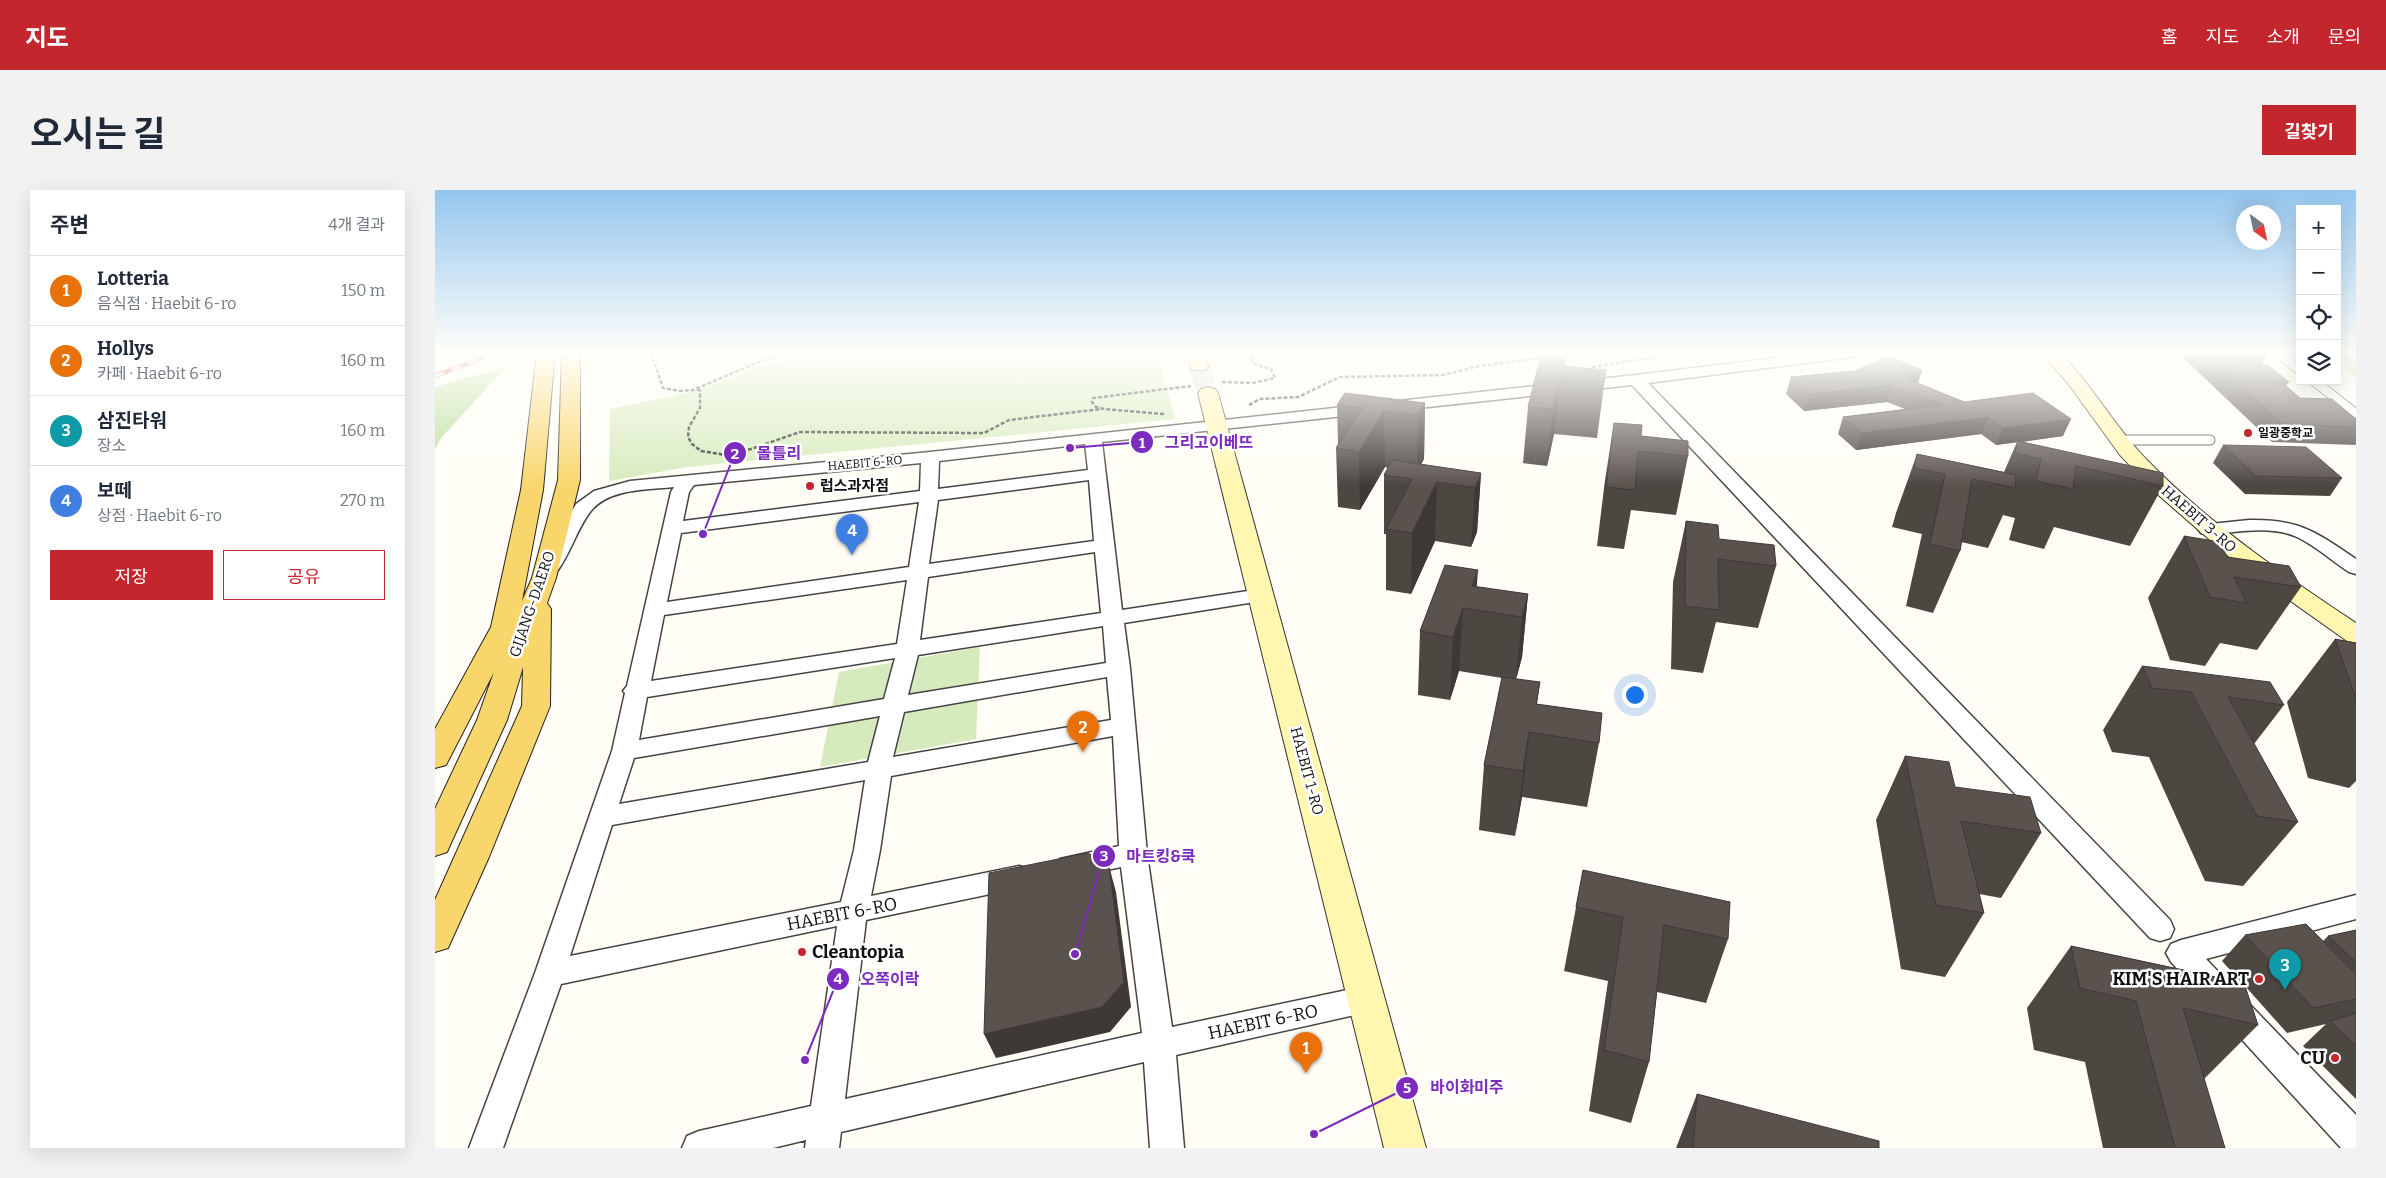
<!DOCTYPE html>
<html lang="ko">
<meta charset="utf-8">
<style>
:root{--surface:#fff;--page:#f2f2f3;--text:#1f2937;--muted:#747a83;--line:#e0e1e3;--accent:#c4262e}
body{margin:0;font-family:Bitter,"Noto Sans KR",serif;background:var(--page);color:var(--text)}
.controls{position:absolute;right:15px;top:15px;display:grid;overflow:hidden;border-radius:0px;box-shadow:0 5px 20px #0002}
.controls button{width:45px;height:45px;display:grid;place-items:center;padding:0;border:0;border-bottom:1px solid var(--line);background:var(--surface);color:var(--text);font:25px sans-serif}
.compass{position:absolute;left:1801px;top:15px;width:45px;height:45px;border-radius:50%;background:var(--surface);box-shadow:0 5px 20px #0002;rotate:147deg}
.you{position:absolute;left:1199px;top:504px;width:18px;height:18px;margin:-12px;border:4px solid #fff;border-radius:50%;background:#1a73e8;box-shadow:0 0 0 8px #1a73e833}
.badge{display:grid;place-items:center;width:32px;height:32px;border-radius:50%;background:var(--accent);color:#fff;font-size:16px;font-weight:700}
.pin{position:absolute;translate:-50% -41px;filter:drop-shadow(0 1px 2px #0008)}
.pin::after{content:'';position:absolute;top:26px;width:18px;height:15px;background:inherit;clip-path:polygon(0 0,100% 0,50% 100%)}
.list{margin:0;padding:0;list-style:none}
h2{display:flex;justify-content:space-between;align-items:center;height:65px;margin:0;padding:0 20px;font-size:21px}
h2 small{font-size:16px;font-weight:400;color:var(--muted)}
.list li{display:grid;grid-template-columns:32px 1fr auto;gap:15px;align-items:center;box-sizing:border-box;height:70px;padding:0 20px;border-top:1px solid var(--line)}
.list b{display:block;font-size:19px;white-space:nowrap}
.list p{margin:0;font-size:16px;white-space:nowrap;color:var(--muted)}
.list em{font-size:16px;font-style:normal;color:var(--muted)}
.actions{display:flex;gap:10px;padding:15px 20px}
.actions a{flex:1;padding:11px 0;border:1px solid var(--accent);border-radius:0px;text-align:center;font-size:18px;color:var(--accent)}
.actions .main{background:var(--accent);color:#fff}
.icon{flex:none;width:28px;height:28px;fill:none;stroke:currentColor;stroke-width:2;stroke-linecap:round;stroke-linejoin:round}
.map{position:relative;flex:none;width:1921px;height:958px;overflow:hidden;border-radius:0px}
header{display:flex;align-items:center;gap:30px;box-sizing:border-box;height:70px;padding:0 25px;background:var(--accent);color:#fff}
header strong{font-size:24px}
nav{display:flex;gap:28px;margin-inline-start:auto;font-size:18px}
.intro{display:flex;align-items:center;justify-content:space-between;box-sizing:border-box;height:120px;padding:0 30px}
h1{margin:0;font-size:35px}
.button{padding:12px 22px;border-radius:0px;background:var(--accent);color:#fff;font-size:18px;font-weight:700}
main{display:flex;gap:30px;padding:0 30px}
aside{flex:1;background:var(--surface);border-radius:0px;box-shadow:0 5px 20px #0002}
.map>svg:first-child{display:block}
.green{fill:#d5ebbd}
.forest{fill:#b9dc9c}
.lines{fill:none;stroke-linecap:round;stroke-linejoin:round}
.stream{stroke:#3f96cf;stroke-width:5}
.secondary-tunnel{stroke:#dbdad3;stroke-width:21;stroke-dasharray:21 11;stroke-linecap:butt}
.lane-casing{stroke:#444;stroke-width:11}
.street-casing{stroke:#444;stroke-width:3}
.secondary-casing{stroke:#333;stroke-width:2}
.primary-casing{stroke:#222;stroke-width:2}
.path{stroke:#333;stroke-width:2.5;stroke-dasharray:4 2;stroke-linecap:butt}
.lane{stroke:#fff;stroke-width:9}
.street{fill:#fff;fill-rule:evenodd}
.secondary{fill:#fff6b0;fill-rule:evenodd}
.primary{fill:#f9d66b;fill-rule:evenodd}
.rail-casing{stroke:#c4262e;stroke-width:4.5}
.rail{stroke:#fff;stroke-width:3;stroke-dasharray:9;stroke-linecap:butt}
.wall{fill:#4d4742}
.shaded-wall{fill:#3f3936}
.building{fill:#5a524d;stroke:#3f3936}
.poi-dot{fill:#c4262e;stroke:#fff;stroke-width:2}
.labels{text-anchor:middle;stroke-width:5;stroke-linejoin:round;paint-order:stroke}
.far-poi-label{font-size:12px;font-weight:bold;fill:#111;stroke:#fff;text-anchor:start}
.far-street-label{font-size:12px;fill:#111;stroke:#fff}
.poi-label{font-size:15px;font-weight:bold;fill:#111;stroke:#fff;text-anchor:start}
.street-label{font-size:15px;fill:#111;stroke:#fff}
.near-street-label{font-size:18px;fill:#111;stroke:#fff}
.near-poi-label{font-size:18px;font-weight:bold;fill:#111;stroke:#fff;text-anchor:end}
.leader{fill:none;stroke:#7b2cbf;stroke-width:2}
.callout-dot{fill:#7b2cbf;stroke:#fff;stroke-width:2}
.mark-label{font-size:15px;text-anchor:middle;font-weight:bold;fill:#fff}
.callout-label{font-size:16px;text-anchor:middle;font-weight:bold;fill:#7b2cbf;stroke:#fff;stroke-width:5;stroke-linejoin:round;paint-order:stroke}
</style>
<header>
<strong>지도</strong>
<nav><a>홈</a><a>지도</a><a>소개</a><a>문의</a></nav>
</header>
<div class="intro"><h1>오시는 길</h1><a class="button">길찾기</a></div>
<main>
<aside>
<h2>주변<small>4개 결과</small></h2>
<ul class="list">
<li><span class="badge" style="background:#e8710a">1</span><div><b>Lotteria</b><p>음식점 · Haebit 6-ro</p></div><em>150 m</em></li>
<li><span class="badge" style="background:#e8710a">2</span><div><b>Hollys</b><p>카페 · Haebit 6-ro</p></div><em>160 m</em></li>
<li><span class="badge" style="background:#0f9aa8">3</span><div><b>삼진타워</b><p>장소</p></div><em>160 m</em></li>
<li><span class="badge" style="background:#3f7fe0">4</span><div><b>보떼</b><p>상점 · Haebit 6-ro</p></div><em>270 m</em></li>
</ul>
<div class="actions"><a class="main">저장</a><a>공유</a></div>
</aside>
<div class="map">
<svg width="1921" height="958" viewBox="0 0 1921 958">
<rect width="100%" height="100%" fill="#fffdf5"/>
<path class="green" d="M391,162H722L740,229L252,277L174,291L175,219L260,201L323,176Z
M545,457L541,549L385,577L404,482Z"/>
<path class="forest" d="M1902,162H1921V189L1902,167Z
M71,177L6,248L0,259V198L12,193Z"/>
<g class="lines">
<path class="stream" d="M0,163H7"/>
<path class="secondary-tunnel" d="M764,176L773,203"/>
<g class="lane-casing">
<path id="lane" d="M1841,162L1865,180
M1879,191L1921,224
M1684,250H1775"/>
</g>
<g class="street-casing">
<path id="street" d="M1390,162H1432L1425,166L1213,193L1735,730L1739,739L1735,748L1725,751L1715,748L1197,195L667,252L687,420L826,399L833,401L836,405L833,409L826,411L689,433L695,478L712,664L737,837L931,796L942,800L946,810L942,820L741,865L749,958H715L709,872L406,942L404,958H370L371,950L338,958H247L252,946L264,941L376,916L402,736L126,794L68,958H34L100,783L177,561L190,503L188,501L192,496L236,302L239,297C213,300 173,298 155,322C142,339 136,362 123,380L116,382L109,380L106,376L141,314L159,301L195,291L495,262L1201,185ZM650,254L653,280L503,299L504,271ZM486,273L485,301L248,331L254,302L259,295ZM654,290L659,351L494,374L503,310ZM484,312L474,377L232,412L246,343ZM660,362L666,423L485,450L493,387ZM472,390L462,454L216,491L229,425ZM668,436L671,473L473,505L483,465ZM460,468L449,509L204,550L212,507ZM672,487L676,530L458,567L469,522ZM445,526L433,572L184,614L199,568ZM678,546L684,656L625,669L621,677L625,685L635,688L686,677L707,843L410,909L431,730L584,698L594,695L598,687L594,679L584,676L436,706L445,660L456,586ZM430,590L419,660L406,712L135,766L177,635Z
M1814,330C1864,329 1881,342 1921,369V384L1914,382C1897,371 1881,356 1862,347C1836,335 1801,342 1773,345L1766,343L1763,339L1766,335Z
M1921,705V729L1771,769L1921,925V958H1906L1736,772L1731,763L1736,754L1746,750Z"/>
</g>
<g class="secondary-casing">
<path id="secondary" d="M751,162H769L773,176L771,180H757Z
M1605,162H1624L1633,171C1661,202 1682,239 1711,269C1773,333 1847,384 1921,433V453L1912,451L1799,371L1721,303L1685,265L1632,192Z
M773,197L780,199L783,203L991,958H949L763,203L766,199Z"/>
</g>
<g class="primary-casing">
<path id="primary" d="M102,162H120L108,300L87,411L97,388L123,290L127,162H145V290L121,388L112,413L116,419L115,516L54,667L18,747L13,758L0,762V710L87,516L88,477L72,530L16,653L12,662L0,666V619L42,530L59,482L11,575L0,578V539L56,437L86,300Z"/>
</g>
<path class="path" d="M216,162L228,198L244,201L258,200L321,173L355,162
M1118,167L1154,162
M1157,177L1252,162
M787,192L818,193L840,188L836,179L820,174L814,167L846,162
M262,199L265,201V218L254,237L253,247L257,254L266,261L291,265L316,259L365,242L549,243L574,230L666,219
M814,215L825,209L863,207L905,187L1008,185L1044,176L1107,168
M729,224L669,219L661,217L657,212L658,208L756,196"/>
<use href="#lane" class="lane"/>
<use href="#street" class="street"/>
<use href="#secondary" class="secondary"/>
<use href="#primary" class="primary"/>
<g class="rail-casing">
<path id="rail" d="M0,186L63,162"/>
</g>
<use href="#rail" class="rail"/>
</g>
<path class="wall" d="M290,162H312L308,164Z
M1742,162H1834L1827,174L1854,192L1851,196L1865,208L1921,229V254L1920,255L1837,252Z
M1131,167L1130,176L1171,180L1162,248L1119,244L1112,276L1088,273L1093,217Z
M1487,180L1483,193L1529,212L1628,246L1587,252L1728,296L1695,356L1619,337L1609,359L1574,350L1580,328L1568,325L1553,358L1526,352L1525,361L1498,423L1471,416L1487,344L1457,337L1461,323L1482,264L1569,282L1582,252L1561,255L1546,244L1421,260L1403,244L1408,227L1470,219L1452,212L1369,221L1351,204L1356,187Z
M990,213L989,269L986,274L1046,283L1042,342L1036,357L1000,351L976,404L951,400V344H949V285L953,278L950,277L925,320L903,317L901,258L903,255L902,215Z
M1179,233L1206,246L1253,266L1241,325L1196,320L1189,359L1162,356L1170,290Z
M1788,255L1907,288L1895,306L1810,304L1778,273Z
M1251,331L1284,349L1341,376L1323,438L1281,432L1268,483L1236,479L1238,392Z
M1749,346L1792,367L1866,397L1822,460L1785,453L1770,476L1735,470L1713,408Z
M1042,397L1093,404L1087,467L1081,489L1105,492L1102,514L1164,553L1152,617L1087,607L1080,646L1044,640L1049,575L1067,488L1024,481L1015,510L983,505L985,441Z
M1900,449L1921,453V591L1914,598L1873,588L1852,512Z
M1707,476L1849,515L1819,554L1863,632L1808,696L1770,691L1714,567L1677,562L1668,540Z
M1470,566L1520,597L1606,643L1566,708L1544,704L1549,723L1510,787L1466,779L1441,630Z
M1148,680L1293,749L1271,813L1222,802L1214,872L1196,933L1154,921L1173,791L1129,781Z
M1921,740V909L1868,856L1891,834L1852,843L1810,796L1823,835L1769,889L1790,958H1668L1650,872L1599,860L1592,818L1636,756L1806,792L1787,771L1810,745L1888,751L1893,746Z
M1262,904L1444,958H1241Z"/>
<path class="shaded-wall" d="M1487,180L1482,196L1470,188Z
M1125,188L1119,244L1112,276L1118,219Z
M1457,195L1452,212L1369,221L1374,204Z
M990,213L989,269L982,282L983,225Z
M949,221L950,277L925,320L924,262Z
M1553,227L1546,244L1421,260L1427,243Z
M1636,229L1628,246L1561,255L1568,238Z
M1046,283L1042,342L1036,357L1040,298Z
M1002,292L1000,351L976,404L977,343Z
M1043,380L1040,420L1037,396Z
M1093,404L1087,467L1081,490L1087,427Z
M1028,418L1024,481L1015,510L1018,447Z
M1094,542L1087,607L1080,646L1088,581Z
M674,676L681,702L696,817L675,842L561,868L549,844Z"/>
<path class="building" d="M1768,162H1800L1814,174L1833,175L1854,192L1836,191L1841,196H1851L1865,208L1897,209L1921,229V237L1848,234Z
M1106,165L1131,167L1129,176L1171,180L1169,192L1125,188L1118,219L1093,217Z
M1453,166L1487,180L1470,188L1529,212L1598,203L1636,229L1568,238L1553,227L1427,243L1408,227L1508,215L1457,195L1374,204L1356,187L1420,181Z
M910,203L990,213L983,225L949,221L924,262L901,258L927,218L902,215Z
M1179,233L1207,235L1206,246L1253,251V266L1203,261L1200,300L1171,297Z
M1583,251L1728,283V296L1641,276L1638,299L1601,291L1606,269L1580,263Z
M1788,255L1871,257L1907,288L1821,286Z
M1482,264L1581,285L1580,298L1537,289L1525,361L1495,354L1510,284L1479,278Z
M957,270L1046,283L1040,298L1002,292L977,343L951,339L977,289L949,285Z
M1251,331L1283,335L1284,349L1339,355L1341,376L1283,369L1284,420L1250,416Z
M1749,346L1785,352L1792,367L1854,376L1866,397L1799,387L1812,413L1775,407Z
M1010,375L1043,380L1037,396L1093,404L1087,427L1028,418L1018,447L985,441Z
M1900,449L1921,453V509Z
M1707,476L1835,492L1849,515L1793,507L1863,632L1822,626L1756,502L1717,498Z
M1067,487L1105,492L1101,514L1167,523L1164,553L1094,542L1088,581L1049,575Z
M1470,566L1514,572L1520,597L1595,607L1606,643L1526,631L1549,723L1501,715Z
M653,663L674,676L689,792L667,817L549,844L554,683Z
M1148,680L1295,712L1293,749L1229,735L1214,872L1169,860L1188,727L1141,717Z
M1871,734L1921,784V809L1878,818L1810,745Z
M1921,740V772L1893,746Z
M1636,756L1809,793L1823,835L1748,818L1790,958H1740L1701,811L1645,798Z
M1921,823V856L1895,831Z
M1262,904L1444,951V958H1258Z"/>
<linearGradient id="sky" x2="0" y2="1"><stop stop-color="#95c6ee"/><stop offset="0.55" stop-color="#fffefa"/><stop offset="1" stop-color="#fffefa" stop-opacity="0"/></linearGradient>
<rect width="1921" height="296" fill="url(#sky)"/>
<g class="poi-dot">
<circle cx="1813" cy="243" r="5"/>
<circle cx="375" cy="296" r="5"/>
<circle cx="367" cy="762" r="5"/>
<circle cx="1824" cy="789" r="5"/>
<circle cx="1900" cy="868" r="5"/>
</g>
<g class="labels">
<g class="far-poi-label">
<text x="1823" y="247">일광중학교</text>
</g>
<g class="far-street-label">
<text transform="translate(430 273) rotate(-5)" y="4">HAEBIT 6-RO</text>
</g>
<g class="poi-label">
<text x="385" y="301">럽스과자점</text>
</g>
<g class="street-label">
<text transform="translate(1764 329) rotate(41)" y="5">HAEBIT 3-RO</text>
<text transform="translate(97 414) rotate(-71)" y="5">GIJANG-DAERO</text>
<text transform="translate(872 581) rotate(75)" y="5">HAEBIT 1-RO</text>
</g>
<g class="near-street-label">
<text transform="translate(407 724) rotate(-11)" y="6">HAEBIT 6-RO</text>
<text transform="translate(828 832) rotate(-12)" y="6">HAEBIT 6-RO</text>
</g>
<g class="near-poi-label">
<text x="377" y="768" text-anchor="start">Cleantopia</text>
<text x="1814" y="795">KIM'S HAIR ART</text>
<text x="1890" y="874">CU</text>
</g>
</g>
<path class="leader" d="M635 258L707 252M268 344L300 263M640 764L669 666M370 870L403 789M879 944L972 898"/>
<g class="callout-dot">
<circle cx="635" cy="258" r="5"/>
<circle cx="268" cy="344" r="5"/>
<circle cx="640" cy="764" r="5"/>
<circle cx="370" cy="870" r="5"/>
<circle cx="879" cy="944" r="5"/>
<circle cx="707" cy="252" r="12"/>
<circle cx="300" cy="263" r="12"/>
<circle cx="669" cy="666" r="12"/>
<circle cx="403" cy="789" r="12"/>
<circle cx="972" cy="898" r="12"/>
</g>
<g class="mark-label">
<text x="707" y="258">1</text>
<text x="300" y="269">2</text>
<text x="669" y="671">3</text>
<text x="403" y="794">4</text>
<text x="972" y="903">5</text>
</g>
<g class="callout-label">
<text x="774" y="258">그리고이베뜨</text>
<text x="344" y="269">몰틀리</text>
<text x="726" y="672">마트킹&amp;쿡</text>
<text x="455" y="795">오쪽이락</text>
<text x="1032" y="903">바이화미주</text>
</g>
</svg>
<div class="controls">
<button>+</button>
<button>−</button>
<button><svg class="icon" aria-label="locate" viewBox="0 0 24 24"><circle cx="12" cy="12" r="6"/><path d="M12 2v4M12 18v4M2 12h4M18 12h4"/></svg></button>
<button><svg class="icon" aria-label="layers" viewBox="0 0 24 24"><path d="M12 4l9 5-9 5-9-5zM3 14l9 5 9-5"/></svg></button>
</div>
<svg class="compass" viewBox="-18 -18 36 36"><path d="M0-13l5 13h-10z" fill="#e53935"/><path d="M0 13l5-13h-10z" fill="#747a83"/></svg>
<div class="you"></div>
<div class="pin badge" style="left:871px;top:883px;background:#e8710a">1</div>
<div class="pin badge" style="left:648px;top:562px;background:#e8710a">2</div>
<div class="pin badge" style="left:1850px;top:800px;background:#0f9aa8">3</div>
<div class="pin badge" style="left:417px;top:365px;background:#3f7fe0">4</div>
</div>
</main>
